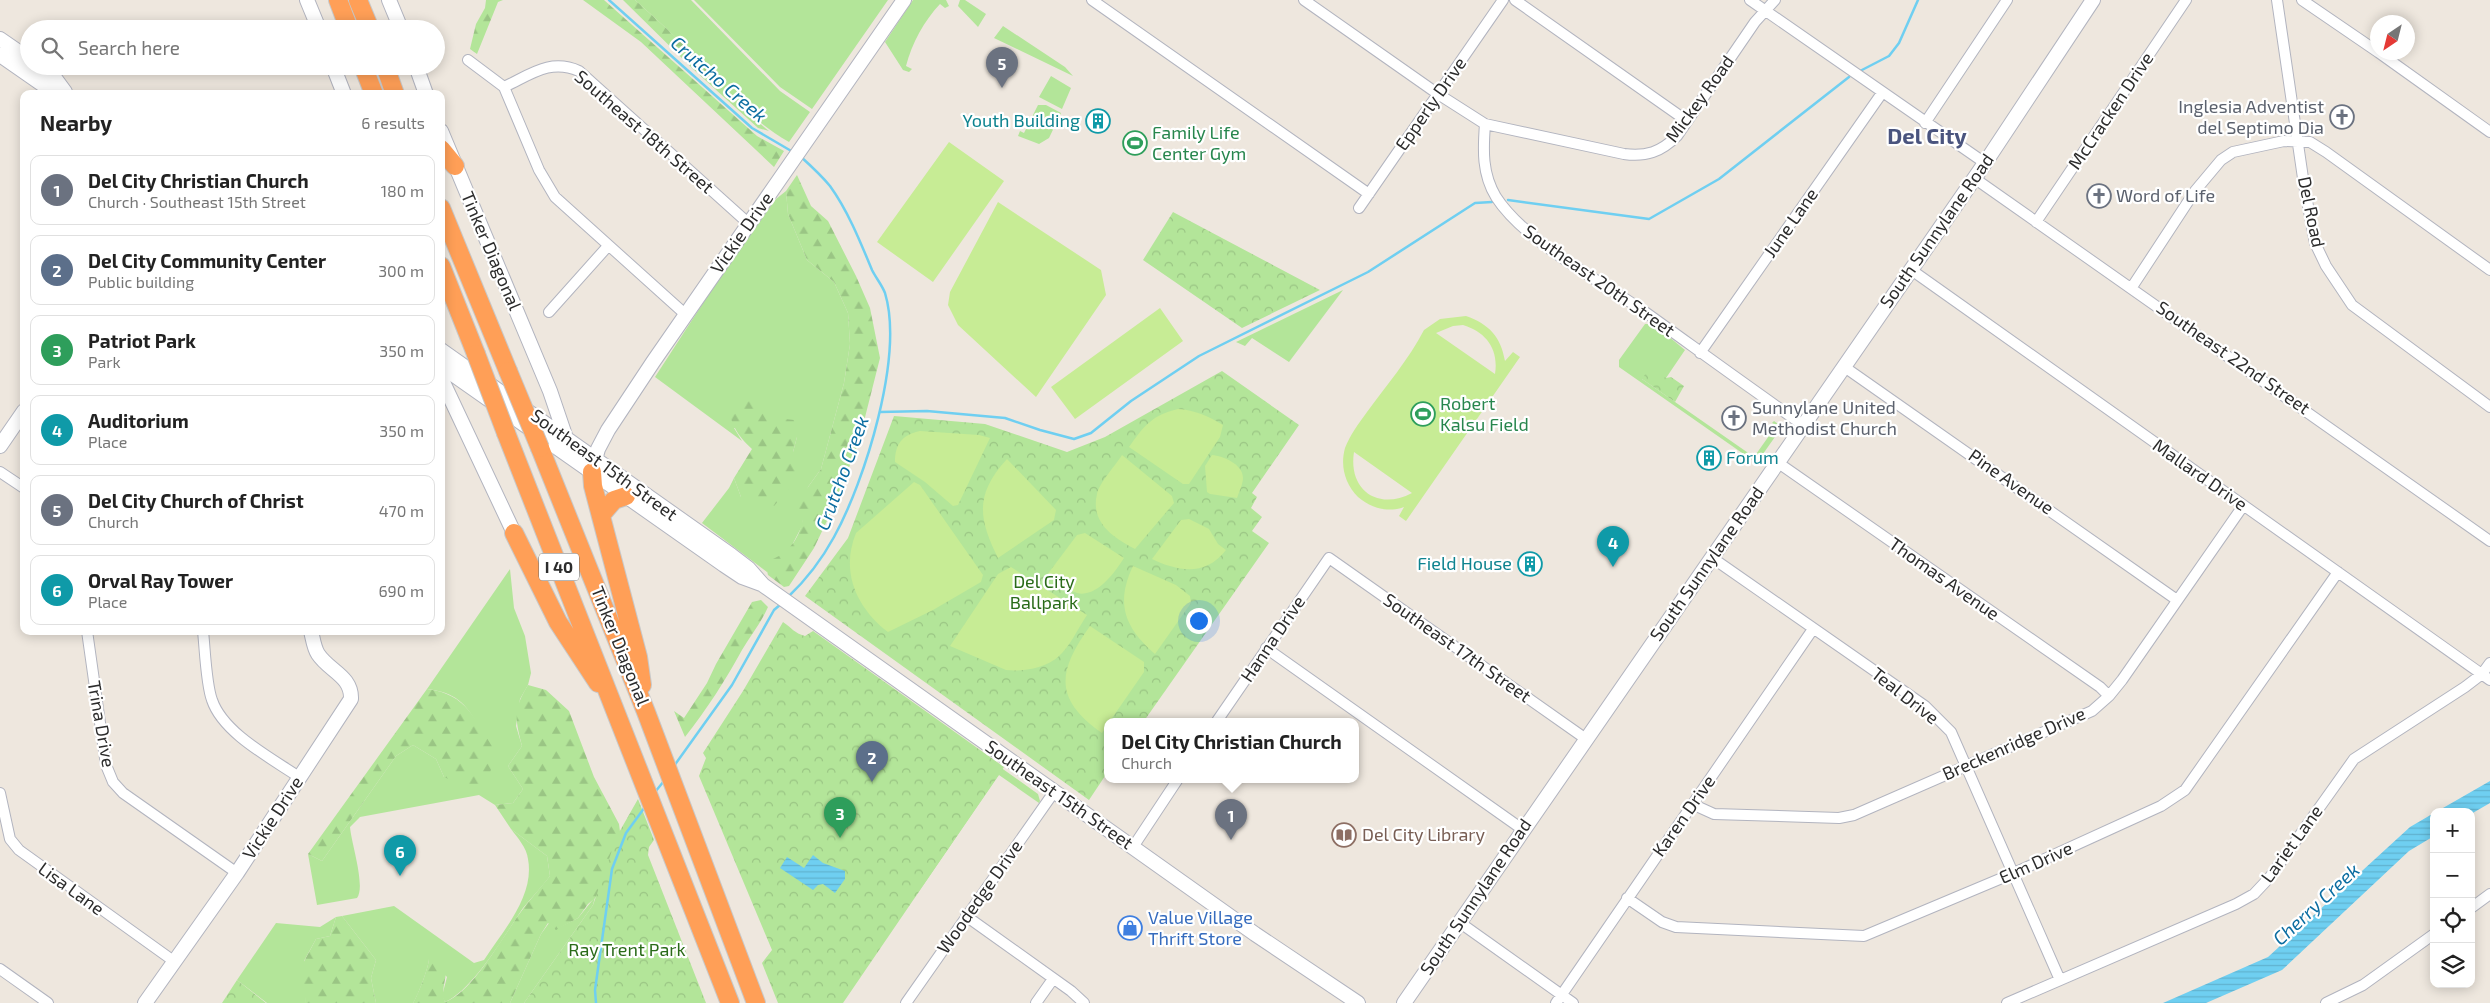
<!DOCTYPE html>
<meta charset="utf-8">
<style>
:root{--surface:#fff;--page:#f6f6f6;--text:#222;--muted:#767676;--line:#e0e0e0;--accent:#3a5ffe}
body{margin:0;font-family:"Exo 2",sans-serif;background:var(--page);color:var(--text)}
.controls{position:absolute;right:15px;bottom:15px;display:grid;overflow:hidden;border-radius:10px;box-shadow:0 2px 12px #0003}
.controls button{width:45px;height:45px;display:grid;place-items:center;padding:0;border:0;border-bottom:1px solid var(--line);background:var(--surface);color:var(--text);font:25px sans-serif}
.compass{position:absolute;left:2370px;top:15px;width:45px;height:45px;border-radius:50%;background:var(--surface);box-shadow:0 2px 12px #0003;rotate:215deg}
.you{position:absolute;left:1198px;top:620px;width:18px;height:18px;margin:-12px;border:4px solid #fff;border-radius:50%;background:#1a73e8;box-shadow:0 0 0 8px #1a73e833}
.badge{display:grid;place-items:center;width:32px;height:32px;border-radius:50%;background:var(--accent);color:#fff;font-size:16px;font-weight:700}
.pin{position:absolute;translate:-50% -41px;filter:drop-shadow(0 1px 2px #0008)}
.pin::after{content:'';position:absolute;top:26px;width:18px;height:15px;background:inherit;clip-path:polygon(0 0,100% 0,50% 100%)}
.popup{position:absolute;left:1104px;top:718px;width:255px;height:65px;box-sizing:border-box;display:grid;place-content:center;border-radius:10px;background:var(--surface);filter:drop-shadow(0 1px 4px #0005);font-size:16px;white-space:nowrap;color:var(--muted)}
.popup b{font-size:19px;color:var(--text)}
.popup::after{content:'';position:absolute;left:50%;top:100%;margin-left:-10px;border:10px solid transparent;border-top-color:var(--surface)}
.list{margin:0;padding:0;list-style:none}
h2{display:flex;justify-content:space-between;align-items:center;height:65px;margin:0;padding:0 20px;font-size:21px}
h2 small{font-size:16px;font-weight:400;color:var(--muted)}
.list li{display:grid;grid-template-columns:32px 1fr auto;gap:15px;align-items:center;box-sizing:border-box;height:70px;margin:0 10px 10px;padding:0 10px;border:1px solid var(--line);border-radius:10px}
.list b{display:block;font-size:19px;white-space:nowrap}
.list p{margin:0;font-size:16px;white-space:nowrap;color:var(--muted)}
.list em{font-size:16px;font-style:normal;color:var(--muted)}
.icon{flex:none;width:28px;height:28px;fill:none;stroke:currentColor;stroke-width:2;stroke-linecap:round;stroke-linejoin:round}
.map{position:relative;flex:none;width:2490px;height:1003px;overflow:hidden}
.search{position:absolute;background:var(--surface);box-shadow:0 2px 12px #0003;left:20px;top:20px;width:425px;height:55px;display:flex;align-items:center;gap:12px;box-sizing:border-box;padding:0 18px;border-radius:28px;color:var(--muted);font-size:19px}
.panel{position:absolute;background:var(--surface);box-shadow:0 2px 12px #0003;left:20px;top:90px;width:425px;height:545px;border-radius:10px}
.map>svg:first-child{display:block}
.grass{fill:#b3e599}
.forest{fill:url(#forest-firs)}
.park{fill:url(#park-crowns)}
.pitch{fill:#c7ec95;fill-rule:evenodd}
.water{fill:url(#water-rules)}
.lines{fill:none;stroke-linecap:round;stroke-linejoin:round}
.stream{stroke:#6fcff1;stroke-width:2.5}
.street-casing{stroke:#b2b4bf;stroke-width:12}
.secondary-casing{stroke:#b2b4bf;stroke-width:16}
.highway-casing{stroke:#c8c8c8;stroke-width:20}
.street{stroke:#fff;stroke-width:10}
.secondary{stroke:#fff;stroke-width:14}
.highway{stroke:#ff9f57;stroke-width:18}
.highway-bridge-casing{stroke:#c8c8c8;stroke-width:20;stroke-linecap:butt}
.highway-bridge{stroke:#ff9f57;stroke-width:18}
.labels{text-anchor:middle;stroke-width:4.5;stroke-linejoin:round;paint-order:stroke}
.shield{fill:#fff;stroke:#6b6b6b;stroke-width:1}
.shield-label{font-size:16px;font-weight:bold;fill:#2c2c2c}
.street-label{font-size:18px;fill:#2c2c2c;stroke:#fff}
.worship-label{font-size:18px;fill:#5b616d;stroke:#fff;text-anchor:start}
.culture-label{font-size:18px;fill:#0d838f;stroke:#fff;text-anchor:end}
.leisure-label{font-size:18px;fill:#27864d;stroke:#fff;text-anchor:start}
.park-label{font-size:18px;fill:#2a6b19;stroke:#fff}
.education-label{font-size:18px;fill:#785e54;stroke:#fff;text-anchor:start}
.shop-label{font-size:18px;fill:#366cbe;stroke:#fff;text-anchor:start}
.water-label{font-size:19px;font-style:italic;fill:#0b6da1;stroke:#fff}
.district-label{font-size:22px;font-weight:bold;fill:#4a547e;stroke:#fff}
</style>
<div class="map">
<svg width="2490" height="1003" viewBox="0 0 2490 1003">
<defs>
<pattern id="forest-firs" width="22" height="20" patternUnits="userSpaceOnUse" patternTransform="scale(1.25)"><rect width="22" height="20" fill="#b3e599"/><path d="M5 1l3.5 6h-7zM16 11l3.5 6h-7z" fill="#9ac584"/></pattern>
<pattern id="park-crowns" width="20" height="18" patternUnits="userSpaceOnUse" patternTransform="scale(1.25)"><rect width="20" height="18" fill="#b3e599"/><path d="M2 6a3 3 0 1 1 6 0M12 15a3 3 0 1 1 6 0" fill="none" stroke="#9ac584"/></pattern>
<pattern id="water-rules" width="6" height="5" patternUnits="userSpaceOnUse" patternTransform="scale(1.25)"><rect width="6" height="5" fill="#6fcff1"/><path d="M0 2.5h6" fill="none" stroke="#60b2cf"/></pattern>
</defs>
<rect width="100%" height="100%" fill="#eee7de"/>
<path class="grass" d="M635,0H691L780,91L810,112L789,142C747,118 723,86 691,52C673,34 654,17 635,0Z
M694,0H888L812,109L780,87Z
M913,0H946L949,6L945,8L940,4C924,21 912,43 906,66L912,69L909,72L903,70L885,42Z
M960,0H965L986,14L978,27L958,6Z
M1003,26L1065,67L1073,76L994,38Z
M1051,76L1071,88L1062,109L1039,97Z
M1038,105H1046L1061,113L1049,138L1039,144L1018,136L1020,131L1024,133Z
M786,191L788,214L807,260L834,282L848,313L850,344L844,383L821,469L808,487L802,526L791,547L767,572L702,523L729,488L734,478L741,497L793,452L797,437L734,428L742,441L655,377L735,254L776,199Z
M1343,290L1289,362L1252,338L1245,346L1236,342Z
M1645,324H1649L1659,331L1660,334L1668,336L1685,350L1666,378L1642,379L1754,457L1776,426L1772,423L1774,421L1782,427L1758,461L1755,462L1619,367V360Z
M510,569L514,608L525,636L531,673L528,685L520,699L516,726L522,746L508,766L523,789L513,803L495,805L479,795L360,817L350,827C351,842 366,887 357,898L317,905L308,854L322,861L396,756L413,745L436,759L444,777L479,727C465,702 456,693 427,689Z
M1000,767L1038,794L1040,801L1039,803L999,775L913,900Z
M511,829L547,856L550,876C542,887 532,897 523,908C505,935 473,990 445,1002L442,996L447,977L429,959C429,966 418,996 413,1003H376L371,978L376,960L342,916L394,906L474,963L484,960C503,931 535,896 528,859C527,848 517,837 511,829Z
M595,897L593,905L524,1003H510L541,934L549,923L556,929L578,918Z
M336,917L330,936L316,939L304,961L306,1003H267L237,980L276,923L320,927Z"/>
<path class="forest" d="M486,0H503L498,2L477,54L470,49L476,24L485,8Z
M583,0H604L757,136L784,151L774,167L641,42Z
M623,0H635C653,16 672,33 689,50C716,77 739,107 769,131L758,128L693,69Z
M797,175L811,206L828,221L856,276L870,308L880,358L859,441L836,502L814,548L789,586L784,587L768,575L767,571L770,560C790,554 802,534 803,515L797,506L808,487L821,469L844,383L850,344L848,313L834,282L807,260L788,214L786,191Z
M740,399L759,400L785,419L794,420L797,437L793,452L803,467L789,489L774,506L760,505L741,497L734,478L752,449C741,439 735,431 730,416Z
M761,600L768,607C761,623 751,635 742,650C725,681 707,709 685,737L674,711L684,718L707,683L716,664L752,602Z
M528,685L546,690L569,711L594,777L619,824L621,839L602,892L588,904L578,918L556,930L548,923L541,934L510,1003H413C418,995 429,967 429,958L446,967C447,979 440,991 445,1002C474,992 506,930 526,905C534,895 542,886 550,876L547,856L511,829L495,805L513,803L523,789L508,766L522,746C515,719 513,709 528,685Z
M427,689C468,694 474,720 496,751L490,773L473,790L444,777L436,759L413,745L396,756L322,861L308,854Z
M342,916L376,960L371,978L376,1003H306L300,969L316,939L330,936L336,917Z"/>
<path class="park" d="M1173,212L1320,290L1242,328L1143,260Z
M1650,367L1666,378L1671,377L1684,386L1675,402L1642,379Z
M1222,371L1299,425L1252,493L1257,497L1251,508L1262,517L1252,531L1269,543L1144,721H1107V773L1089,800L805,596L848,538L894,416L985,424L1067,452L1105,437Z
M783,622C792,628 794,633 805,636L813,631L1004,767L843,1003H778L762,963L772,950L699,776L706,758L703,753L743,691Z
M638,799L654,840L649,847L648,855L706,1003H524L593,905L617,836Z
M237,980L266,1003H222Z"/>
<path class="pitch" d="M949,142L1004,181L933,282L877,242Z
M998,202L1101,270L1106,295L1036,397L958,325L948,305L950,292Z
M1160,308L1183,341L1075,419L1051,387Z
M1466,316C1489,324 1501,337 1505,361L1513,352L1520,357L1406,521L1399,516L1404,507C1388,513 1371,508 1358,497C1345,484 1340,466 1345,448C1350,435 1359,423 1367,412C1386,386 1409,359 1424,330L1440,319ZM1463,325C1486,332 1499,349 1495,374L1436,333L1453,326ZM1354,452L1412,493C1378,511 1348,490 1354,452Z
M1178,409C1195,410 1208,416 1223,425L1220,437L1189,484H1183L1129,447C1144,426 1152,415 1178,409Z
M920,431L979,435L990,438L958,505L953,506L925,482L895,462C895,444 902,435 920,431Z
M1122,455L1172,496L1174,503L1135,549C1114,538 1090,523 1097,494C1099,483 1116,465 1122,455Z
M1212,455C1223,456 1243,464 1243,478C1243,484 1239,492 1237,498L1210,494L1207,492L1205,466Z
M1007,459L1056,510L1054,520L998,558C978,518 975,494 1007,459Z
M914,482L920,485L983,575L981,582L933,610L888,632C857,608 840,572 856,533Z
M1189,519L1209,529L1218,544L1226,550C1206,576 1179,572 1152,559L1181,520Z
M1085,533L1124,558C1115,572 1097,598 1077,593C1066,590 1056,581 1047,575L1077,535Z
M1133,566L1176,585L1190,596L1191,603L1155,654C1125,628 1115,604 1133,566Z
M1011,567L1087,615C1078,628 1070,647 1058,657C1046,668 1022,672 1006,670L950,646L998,574Z
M1090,626L1144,662V672L1110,721H1107V726L1102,733C1054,699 1057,672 1090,626Z"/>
<path class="water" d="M2490,781V803L2471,814V812H2436Z
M2434,813V836L2409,851L2282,970L2206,1003H2163L2268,957L2410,827Z
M813,855L823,863L845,871V879L835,893L823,884L818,885L813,890L780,868L787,857L804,868Z"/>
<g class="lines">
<path class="stream" d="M609,0L752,128L793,152
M1860,71L1889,56L1899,43L1918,0
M1508,200L1649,219L1719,179L1849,77
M880,412L927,411L1005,418L1040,430L1074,439L1091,433L1131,401L1199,356L1368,272L1475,203L1492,202
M788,597C806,580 822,559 834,537C865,481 904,356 885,293C882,285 876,278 872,270C860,241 848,211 830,186C821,175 810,165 800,156
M674,766L732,685L774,610L781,604
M655,792L664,781
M596,1003L595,990L612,869L626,833L645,807"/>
<g class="street-casing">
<path id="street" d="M1092,0L1369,194
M1304,0L1438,94L1485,124C1483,150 1482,174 1496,197C1525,242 1601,281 1645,312C1698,350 1750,388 1803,425
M1515,0L1687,121
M1750,0L1985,163
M2277,0L2304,185L2315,243L2326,266L2352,305L2490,407
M2302,0L2378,52
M2378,52L2490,132
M468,60L504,87L539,170L555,197L685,314
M504,87C530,75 550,58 579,71L748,223
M1925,123L2007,0
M1485,124L1624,154C1646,157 1661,152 1677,136L1755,22L1775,0
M1974,178L2490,541
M1359,208L1503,0
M2036,222L2186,0
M1910,269L2490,680
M2132,287L2195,191L2221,160L2233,152L2284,141L2310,142L2326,152L2490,270
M549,312L608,246
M1700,353L1882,93
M1843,366L2177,600
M1777,462L2100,687L2109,696
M0,472L24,488
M1711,557L1925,706L1951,732L2060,980
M87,631L106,765L113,782L123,793L237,873
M203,631C205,649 206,684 212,700C223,733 271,758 299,777
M1266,648L1522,829
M1217,721L1329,558L1586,739
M0,793L10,839L19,850L175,962
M1692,804L1714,814L1839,818L1854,815L2092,711L2109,696L2122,680L2243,506
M1133,847L1178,779
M1627,898L1662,922L1676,927L1864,936L2014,873L2161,806L2185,790L2338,572
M2471,908L2490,894
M966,916L1071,991L1084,1003
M1459,922L1573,1003
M0,969L48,1003
M906,1003L1054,792
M1036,1003L1053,979
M1556,1003L1813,629
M2007,1003L2236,904L2254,894L2270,877L2354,759L2465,687L2482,674L2490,663
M2326,1003L2363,985L2434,934"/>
</g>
<g class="secondary-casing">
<path id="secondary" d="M307,0L319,29
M389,0L401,29
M0,39L29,59
M0,55L46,87L61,89
M39,66L54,77L65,92
M333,66L344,94
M416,66L426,94
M441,131L550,391L567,441
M441,350L731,555L748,568L763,585L1255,934L1358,1003
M441,366L724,565L742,577L761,584
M441,378L514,533
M0,446L24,411
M593,467L598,449L608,430L653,362L904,0
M145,1003L237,873L351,699C352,676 329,671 318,654C314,648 313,639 311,631
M1404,1003L1985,163L2093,0"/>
</g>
<g class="highway-casing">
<path id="highway" d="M338,0L349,29
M358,0L370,29
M363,66L374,94
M385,66L395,94
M441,149L455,166
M441,208L508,371
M441,266L476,354
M506,433L730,1003
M540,448L646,712L756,1003
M592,472L593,486L638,657L642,685
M601,515L614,500L626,496
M514,533L558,622L598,683"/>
</g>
<use href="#street" class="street"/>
<use href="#secondary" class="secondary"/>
<use href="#highway" class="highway"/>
<g class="highway-bridge-casing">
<path id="highway-bridge" d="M476,354L506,433
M508,371L540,448"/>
</g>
<use href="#highway-bridge" class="highway-bridge"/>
</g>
<defs>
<g id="church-ring" transform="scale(1.25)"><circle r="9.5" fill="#fff" stroke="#6b7280" stroke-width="1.5"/><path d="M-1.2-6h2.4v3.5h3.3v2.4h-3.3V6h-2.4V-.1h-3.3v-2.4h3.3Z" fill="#6b7280"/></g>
<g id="building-ring" transform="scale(1.25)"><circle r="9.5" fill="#fff" stroke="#0f9aa8" stroke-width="1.5"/><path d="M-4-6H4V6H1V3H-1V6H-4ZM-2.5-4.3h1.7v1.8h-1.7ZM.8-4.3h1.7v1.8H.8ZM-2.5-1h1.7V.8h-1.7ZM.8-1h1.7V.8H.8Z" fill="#0f9aa8"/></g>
<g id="stadium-ring" transform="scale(1.25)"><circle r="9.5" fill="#fff" stroke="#2e9e5b" stroke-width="1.5"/><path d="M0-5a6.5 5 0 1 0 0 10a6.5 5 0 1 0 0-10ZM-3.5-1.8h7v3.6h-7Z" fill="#2e9e5b"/></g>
<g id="library-ring" transform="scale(1.25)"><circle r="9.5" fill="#fff" stroke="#8d6e63" stroke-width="1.5"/><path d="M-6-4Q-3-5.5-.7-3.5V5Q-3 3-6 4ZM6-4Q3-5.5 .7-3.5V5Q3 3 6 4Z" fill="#8d6e63"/></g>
<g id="shop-ring" transform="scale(1.25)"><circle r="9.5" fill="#fff" stroke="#3f7fe0" stroke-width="1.5"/><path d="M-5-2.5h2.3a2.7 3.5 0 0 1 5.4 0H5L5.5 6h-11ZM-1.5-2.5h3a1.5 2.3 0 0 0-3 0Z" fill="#3f7fe0"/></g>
</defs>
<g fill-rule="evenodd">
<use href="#church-ring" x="2342" y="117"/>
<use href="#building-ring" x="1098" y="121"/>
<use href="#stadium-ring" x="1135" y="143"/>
<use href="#church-ring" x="2099" y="196"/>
<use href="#stadium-ring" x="1423" y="414"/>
<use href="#church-ring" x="1734" y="418"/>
<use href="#building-ring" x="1709" y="458"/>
<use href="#building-ring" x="1530" y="564"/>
<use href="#library-ring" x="1344" y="835"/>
<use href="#shop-ring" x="1130" y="928"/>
</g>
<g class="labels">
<rect class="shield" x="539" y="553.5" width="40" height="27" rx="4"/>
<g class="shield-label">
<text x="559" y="573">I 40</text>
</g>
<g class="street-label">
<text transform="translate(1700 99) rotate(-54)" y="6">Mickey Road</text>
<text transform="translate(1431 104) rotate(-55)" y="6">Epperly Drive</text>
<text transform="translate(2111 111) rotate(-56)" y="6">McCracken Drive</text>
<text transform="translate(644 132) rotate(41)" y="6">Southeast 18th Street</text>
<text transform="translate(2311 212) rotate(78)" y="6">Del Road</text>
<text transform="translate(1791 223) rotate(-55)" y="6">June Lane</text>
<text transform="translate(1937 231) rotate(-55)" y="6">South Sunnylane Road</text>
<text transform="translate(742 233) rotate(-55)" y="6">Vickie Drive</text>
<text transform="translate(491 251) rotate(67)" y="6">Tinker Diagonal</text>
<text transform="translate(1599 281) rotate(35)" y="6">Southeast 20th Street</text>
<text transform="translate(2233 358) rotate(35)" y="6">Southeast 22nd Street</text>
<text transform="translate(604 465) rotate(36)" y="6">Southeast 15th Street</text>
<text transform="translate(2200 475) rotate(35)" y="6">Mallard Drive</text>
<text transform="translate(2011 482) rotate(35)" y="6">Pine Avenue</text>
<text transform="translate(1707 564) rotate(-55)" y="6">South Sunnylane Road</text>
<text transform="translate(1944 579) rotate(35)" y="6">Thomas Avenue</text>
<text transform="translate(1273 639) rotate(-56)" y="6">Hanna Drive</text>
<text transform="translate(620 646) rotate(68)" y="6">Tinker Diagonal</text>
<text transform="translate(1457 648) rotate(35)" y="6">Southeast 17th Street</text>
<text transform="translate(1905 696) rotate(38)" y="6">Teal Drive</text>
<text transform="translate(101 724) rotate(80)" y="6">Trina Drive</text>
<text transform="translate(2014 744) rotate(-24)" y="6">Breckenridge Drive</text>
<text transform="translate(1059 795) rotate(35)" y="6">Southeast 15th Street</text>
<text transform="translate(1684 816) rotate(-55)" y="6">Karen Drive</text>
<text transform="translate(273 818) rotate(-57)" y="6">Vickie Drive</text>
<text transform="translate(2292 844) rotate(-54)" y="6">Lariet Lane</text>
<text transform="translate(2036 863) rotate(-24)" y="6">Elm Drive</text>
<text transform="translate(71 889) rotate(36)" y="6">Lisa Lane</text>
<text transform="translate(980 897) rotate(-55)" y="6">Woodedge Drive</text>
<text transform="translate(1476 897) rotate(-56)" y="6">South Sunnylane Road</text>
</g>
<g class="worship-label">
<text x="2324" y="113" text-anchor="end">Inglesia Adventist<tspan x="2324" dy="21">del Septimo Dia</tspan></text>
<text x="2116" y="202">Word of Life</text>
<text x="1752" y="414">Sunnylane United<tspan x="1752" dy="21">Methodist Church</tspan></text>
</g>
<g class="culture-label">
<text x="1080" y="127">Youth Building</text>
<text x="1726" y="464" text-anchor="start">Forum</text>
<text x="1512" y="570">Field House</text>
</g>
<g class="leisure-label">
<text x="1152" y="139">Family Life<tspan x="1152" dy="21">Center Gym</tspan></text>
<text x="1440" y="410">Robert<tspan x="1440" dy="21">Kalsu Field</tspan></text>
</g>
<g class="park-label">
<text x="1044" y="588">Del City<tspan x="1044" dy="21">Ballpark</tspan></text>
<text x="627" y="956">Ray Trent Park</text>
</g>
<g class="education-label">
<text x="1362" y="841">Del City Library</text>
</g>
<g class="shop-label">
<text x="1148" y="924">Value Village<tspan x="1148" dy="21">Thrift Store</tspan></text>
</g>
<g class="water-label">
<text transform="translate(719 79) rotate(41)" y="7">Crutcho Creek</text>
<text transform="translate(842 473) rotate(-70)" y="7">Crutcho Creek</text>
<text transform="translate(2316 904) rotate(-43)" y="7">Cherry Creek</text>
</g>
<g class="district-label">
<text x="1927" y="144">Del City</text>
</g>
</g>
</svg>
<div class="controls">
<button>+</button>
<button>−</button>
<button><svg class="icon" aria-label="locate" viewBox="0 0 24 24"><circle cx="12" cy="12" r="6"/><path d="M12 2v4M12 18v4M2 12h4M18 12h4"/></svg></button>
<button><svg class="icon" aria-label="layers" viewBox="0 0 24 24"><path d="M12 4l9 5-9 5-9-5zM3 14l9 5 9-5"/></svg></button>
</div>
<svg class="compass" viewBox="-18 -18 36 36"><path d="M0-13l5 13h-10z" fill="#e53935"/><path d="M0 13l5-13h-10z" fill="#767676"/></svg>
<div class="you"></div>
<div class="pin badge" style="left:1231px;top:840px;background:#6b7280">1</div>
<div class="popup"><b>Del City Christian Church</b>Church</div>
<div class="pin badge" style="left:872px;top:782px;background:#5c6f8a">2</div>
<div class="pin badge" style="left:840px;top:838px;background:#2e9e5b">3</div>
<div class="pin badge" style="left:1613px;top:567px;background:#0f9aa8">4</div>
<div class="pin badge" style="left:1002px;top:88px;background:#6b7280">5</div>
<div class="pin badge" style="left:400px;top:876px;background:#0f9aa8">6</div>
<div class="search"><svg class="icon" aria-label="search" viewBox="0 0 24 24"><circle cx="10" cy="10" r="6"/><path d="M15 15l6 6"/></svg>Search here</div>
<section class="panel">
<h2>Nearby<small>6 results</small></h2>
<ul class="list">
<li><span class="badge" style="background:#6b7280">1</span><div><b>Del City Christian Church</b><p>Church · Southeast 15th Street</p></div><em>180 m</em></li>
<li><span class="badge" style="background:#5c6f8a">2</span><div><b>Del City Community Center</b><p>Public building</p></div><em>300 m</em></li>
<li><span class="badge" style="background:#2e9e5b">3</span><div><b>Patriot Park</b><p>Park</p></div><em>350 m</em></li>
<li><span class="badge" style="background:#0f9aa8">4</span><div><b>Auditorium</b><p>Place</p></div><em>350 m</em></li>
<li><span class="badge" style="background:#6b7280">5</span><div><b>Del City Church of Christ</b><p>Church</p></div><em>470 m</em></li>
<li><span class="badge" style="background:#0f9aa8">6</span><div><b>Orval Ray Tower</b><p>Place</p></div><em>690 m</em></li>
</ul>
</section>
</div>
